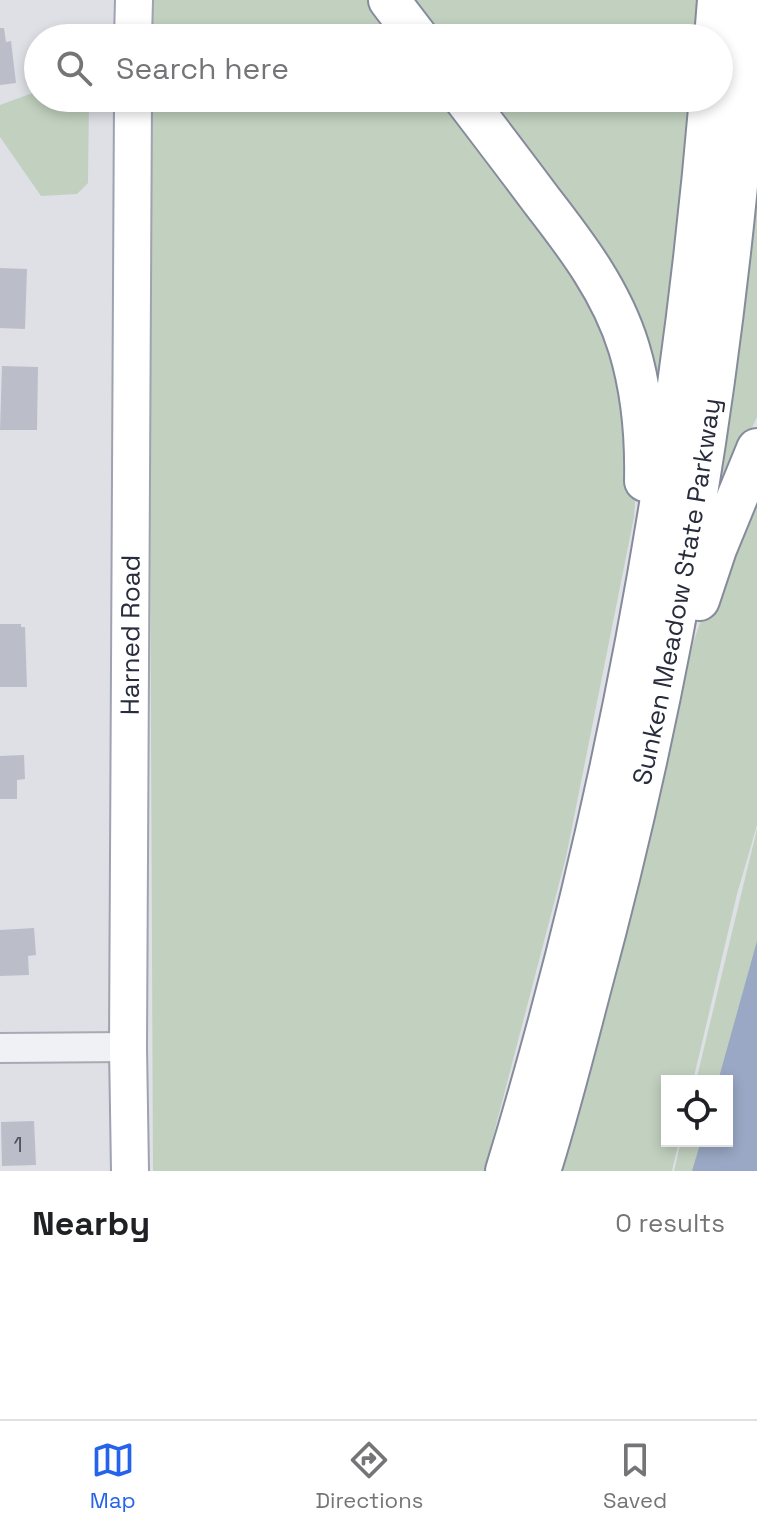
<!DOCTYPE html>
<style>
:root{--surface:#fff;--page:#f6f6f6;--text:#202124;--muted:#757577;--line:#e0e0e0;--accent:#2563eb}
body{margin:0;font-family:"Space Grotesk",sans-serif;background:var(--page);color:var(--text)}
.controls{position:absolute;right:24px;bottom:24px;display:grid;overflow:hidden;border-radius:0px;box-shadow:0 4px 12px #0003}
.controls button{width:72px;height:72px;display:grid;place-items:center;padding:0;border:0;border-bottom:2px solid var(--line);background:var(--surface);color:var(--text);font:40px sans-serif}
.list{margin:0;padding:0;list-style:none}
h2{display:flex;justify-content:space-between;align-items:center;height:104px;margin:0;padding:0 32px;font-size:34px}
h2 small{font-size:26px;font-weight:400;color:var(--muted)}
.icon{flex:none;width:44px;height:44px;fill:none;stroke:currentColor;stroke-width:2;stroke-linecap:round;stroke-linejoin:round}
.map{position:relative;flex:none;width:757px;height:1171px;overflow:hidden}
.search{position:absolute;background:var(--surface);box-shadow:0 4px 12px #0003;left:24px;right:24px;top:24px;height:88px;display:flex;align-items:center;gap:20px;box-sizing:border-box;padding:0 28px;border-radius:44px;color:var(--muted);font-size:30px}
.sheet{height:248px;background:var(--surface)}
nav{display:flex;justify-content:space-around;align-items:center;box-sizing:border-box;height:112px;border-top:2px solid var(--line);background:var(--surface);font-size:22px;color:var(--muted)}
nav a{display:grid;justify-items:center;gap:4px}
nav .on{color:var(--accent)}
.map>svg:first-child{display:block}
.green{fill:#c1d0bf}
.water{fill:#9aa8c5}
.building{fill:#bbbec9}
.lines{fill:none;stroke-linecap:round;stroke-linejoin:round}
.minor-casing{stroke:#a7aab3;stroke-width:32}
.major-casing{stroke:#9ea2b1;stroke-width:40}
.highway-casing{stroke:#868b9c;stroke-width:44}
.minor{stroke:#f0f1f5;stroke-width:28}
.major{stroke:#fff;stroke-width:36}
.highway{stroke:#fff;stroke-width:40}
.labels{text-anchor:middle;stroke-width:6;stroke-linejoin:round;paint-order:stroke}
.number-label{font-size:22px;fill:#4d505f}
.street-label{font-size:26px;fill:#282c3c;stroke:#edeff4}
</style>
<div class="map">
<svg width="757" height="1171" viewBox="0 0 757 1171">
<rect width="100%" height="100%" fill="#dee0e6"/>
<path class="green" d="M153,0H369L398,38H153Z
M401,0H704L701,38H431Z
M757,52V417L727,481L708,479Z
M38,91V98H89L88,183L77,194L41,196L0,137V105Z
M152,98H445L570,260L615,351L637,476L634,517L566,857L484,1171H153L150,505Z
M477,98H697L657,443L641,346Z
M757,472V825L737,894L693,1081H667V1141H679L672,1171H553L694,640L736,521Z
M757,829V1171H674L681,1141H727V1081H696Z"/>
<path class="water" d="M757,941V1171H692L701,1141H727V1081H718Z"/>
<path class="building" d="M0,28H4L6,42L11,41L16,83L0,85Z
M0,268L27,269L25,329L0,328Z
M2,366L38,367L37,430H0Z
M0,624H21V627H25L27,687H0Z
M24,755L25,779L17,780V799H0V756Z
M34,928L36,955L28,956L29,975L0,976V930Z
M34,1121L36,1165L2,1166L1,1122Z"/>
<g class="lines">
<g class="minor-casing">
<path id="minor" d="M0,1048L128,1047"/>
</g>
<g class="major-casing">
<g id="major">
<path d="M133,38L134,0"/>
<path id="s1" d="M130,1171L128,1047L133,98"/>
</g>
</g>
<g class="highway-casing">
<g id="highway">
<path d="M389,0L418,38"/>
<path d="M715,38L718,0"/>
<path d="M464,98C490,132 516,166 542,201C577,246 612,292 629,348C642,391 646,436 645,481"/>
<path d="M699,600L716,549L757,449"/>
<path d="M506,1171C612,822 679,462 710,98"/>
<path id="s2" d="M540,1171C559,1111 574,1051 590,990C678,666 731,335 752,0"/>
</g>
</g>
<use href="#minor" class="minor"/>
<use href="#major" class="major"/>
<use href="#highway" class="highway"/>
</g>
<g class="labels">
<g class="number-label">
<text x="18" y="1152">1</text>
</g>
<g class="street-label">
<text dy="9" stroke="none"><textPath href="#s2" startOffset="596">Sunken Meadow State Parkway</textPath></text>
<text dy="9" stroke="none"><textPath href="#s1" startOffset="536">Harned Road</textPath></text>
</g>
</g>
</svg>
<div class="controls">
<button><svg class="icon" aria-label="locate" viewBox="0 0 24 24"><circle cx="12" cy="12" r="6"/><path d="M12 2v4M12 18v4M2 12h4M18 12h4"/></svg></button>
</div>
<div class="search"><svg class="icon" aria-label="search" viewBox="0 0 24 24"><circle cx="10" cy="10" r="6"/><path d="M15 15l6 6"/></svg>Search here</div>
</div>
<section class="sheet">
<h2>Nearby<small>0 results</small></h2>
<ul class="list">
</ul>
</section>
<nav>
<a class="on"><svg class="icon" aria-label="map" viewBox="0 0 24 24"><path d="M3 6l6-2 6 2 6-2v14l-6 2-6-2-6 2zM9 4v14M15 6v14"/></svg>Map</a>
<a><svg class="icon" aria-label="directions" viewBox="0 0 24 24"><path d="M12 3l9 9-9 9-9-9zM9 14v-3h6M13 9l2 2-2 2"/></svg>Directions</a>
<a><svg class="icon" aria-label="saved" viewBox="0 0 24 24"><path d="M7 4h10v16l-5-4-5 4z"/></svg>Saved</a>
</nav>
